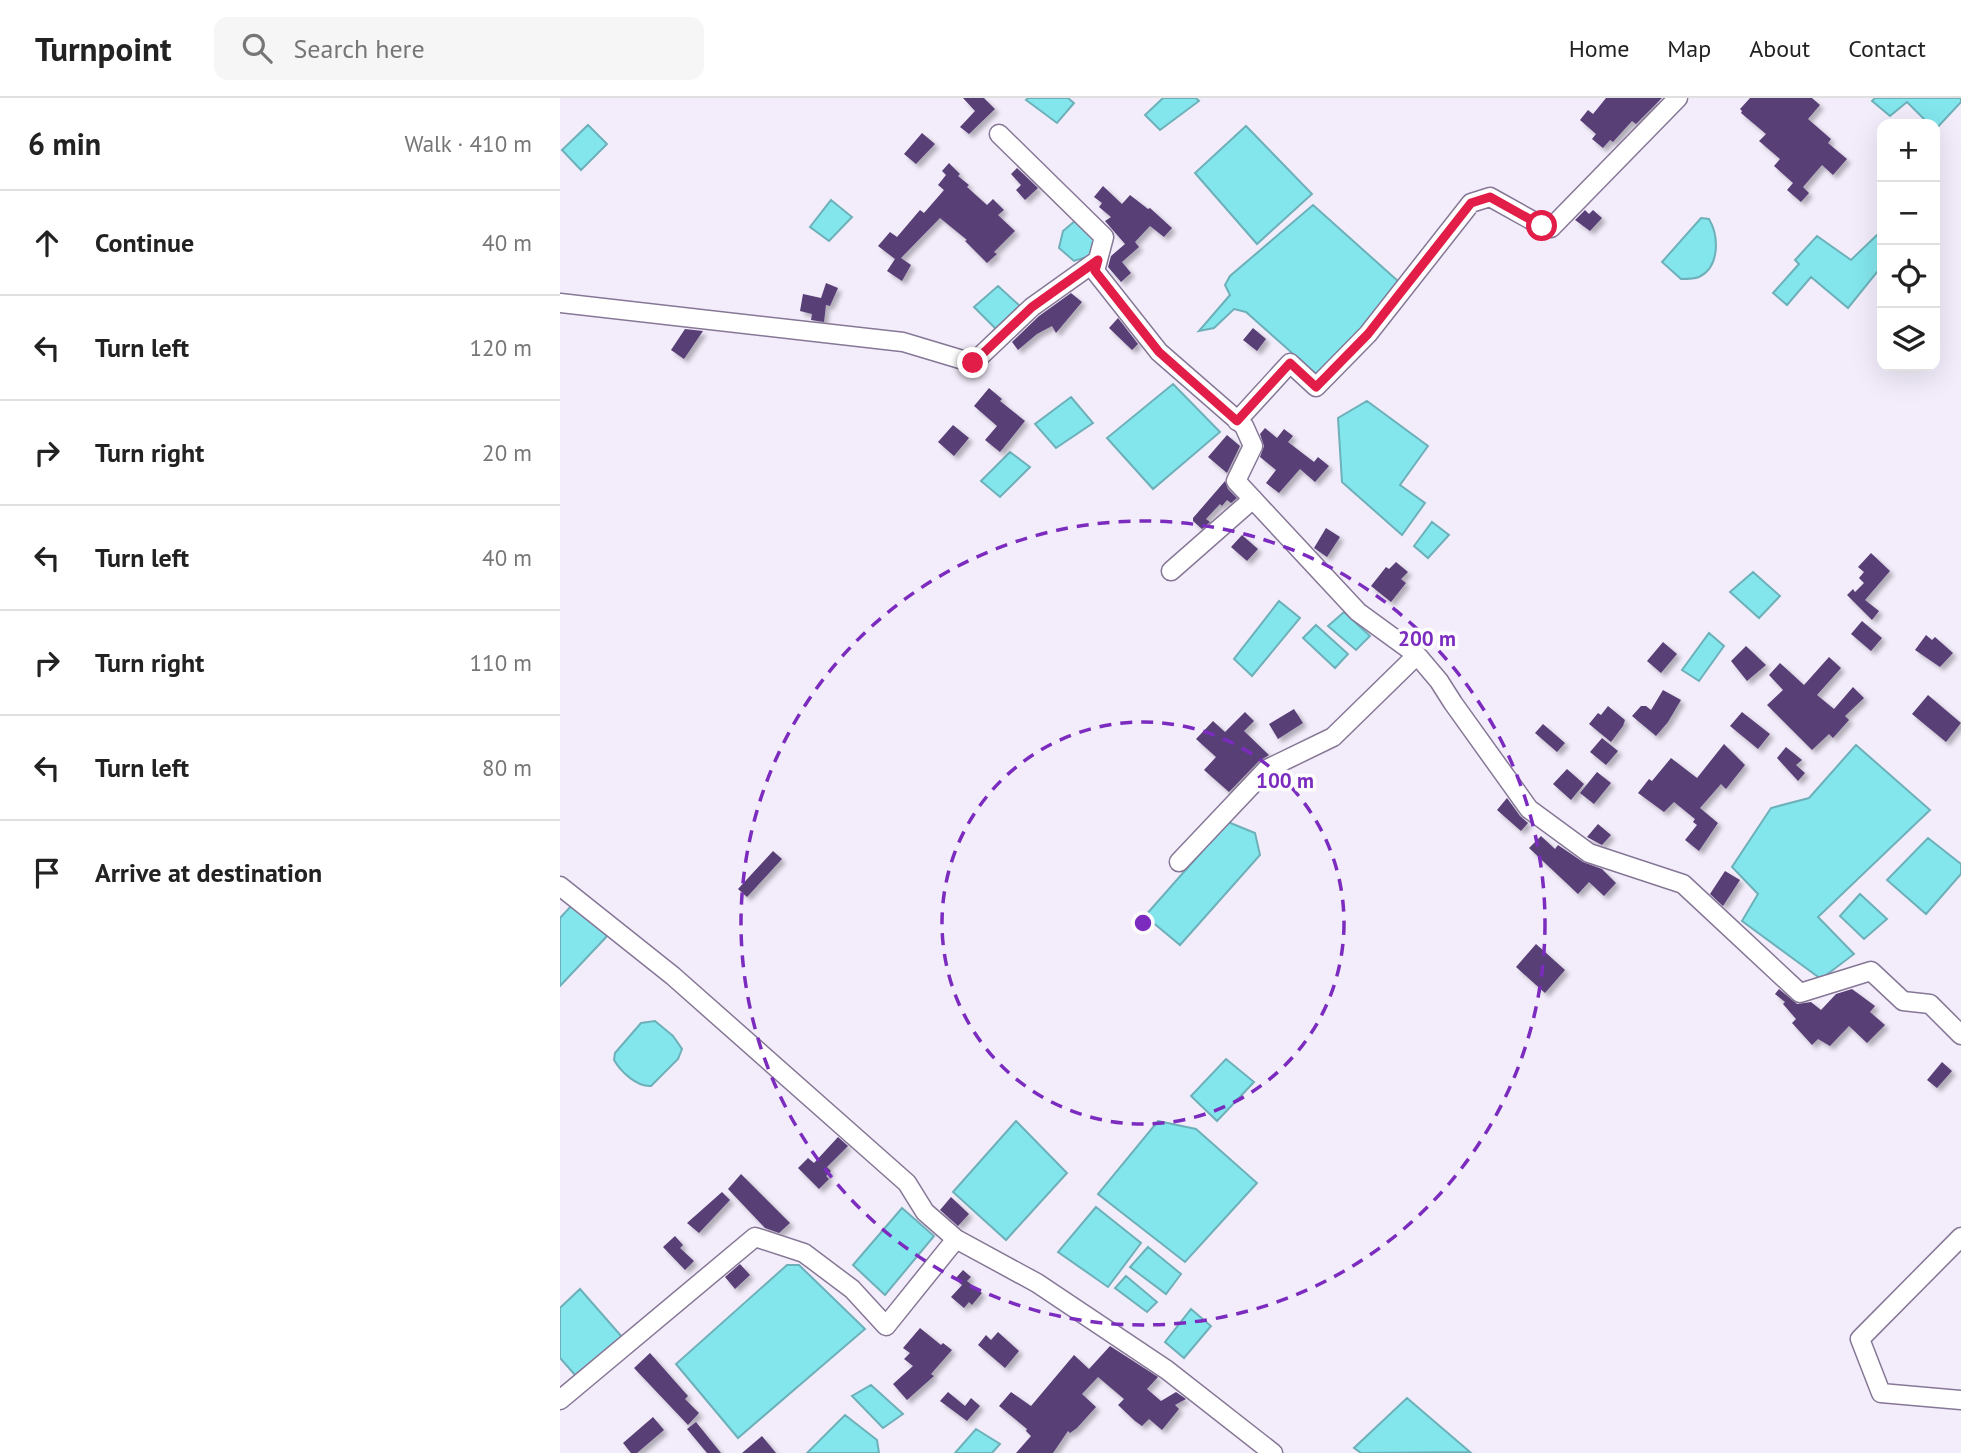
<!DOCTYPE html>
<meta charset="utf-8">
<style>
:root{--surface:#fff;--page:#f6f6f6;--text:#222;--muted:#767676;--line:#e0e0e0}
body{margin:0;font-family:"PT Sans",sans-serif;background:var(--page);color:var(--text)}
.controls{position:absolute;right:21px;top:21px;display:grid;overflow:hidden;border-radius:14px;box-shadow:0 7px 28px #0002}
.controls button{width:63px;height:63px;display:grid;place-items:center;padding:0;border:0;border-bottom:2px solid var(--line);background:var(--surface);color:var(--text);font:35px sans-serif}
.stop{position:absolute;width:21px;height:21px;margin:-16px;border:5px solid #e11d48;border-radius:50%;background:#fff}
.stop.end{background:#e11d48;border-color:#fff;box-shadow:0 2px 7px #0008}
.list{margin:0;padding:0;list-style:none}
h2{display:flex;justify-content:space-between;align-items:center;height:91px;margin:0;padding:0 28px;font-size:30px}
h2 small{font-size:23px;font-weight:400;color:var(--muted)}
.list li{display:grid;grid-template-columns:46px 1fr auto;gap:21px;align-items:center;box-sizing:border-box;height:105px;padding:0 28px;border-top:2px solid var(--line)}
.list b{display:block;font-size:26px;white-space:nowrap}
.list em{font-size:23px;font-style:normal;color:var(--muted)}
.icon{flex:none;width:38px;height:38px;fill:none;stroke:currentColor;stroke-width:2;stroke-linecap:round;stroke-linejoin:round}
.map{position:relative;flex:none;width:1401px;height:1355px;overflow:hidden}
header{display:flex;align-items:center;gap:42px;box-sizing:border-box;height:98px;padding:0 35px;background:var(--surface);border-bottom:2px solid var(--line)}
header strong{font-size:33px}
nav{display:flex;gap:38px;margin-inline-start:auto;font-size:24px}
.search{width:490px;height:63px;background:var(--page);display:flex;align-items:center;gap:18px;box-sizing:border-box;padding:0 24px;border-radius:14px;color:var(--muted);font-size:26px}
main{display:flex}
aside{flex:1;background:var(--surface)}
.map>svg:first-child{display:block}
.water{fill:#83e6ed;stroke:#6db0b9;stroke-width:2}
.building{fill:#593f77;filter:url(#shadow)}
.lines{fill:none;stroke-linecap:round;stroke-linejoin:round}
.minor-casing{stroke:#867796;stroke-width:21}
.minor{stroke:#fff;stroke-width:18}
.route{stroke:#e11d48;stroke-width:9}
.ring{fill:none;stroke:#7b2cbf;stroke-width:3.5;stroke-dasharray:12 9}
.centre{fill:#7b2cbf;stroke:#fdfdfd;stroke-width:3.5}
.ring-label{font-size:21px;text-anchor:middle;font-weight:bold;fill:#7b2cbf;stroke:#fdfdfd;stroke-width:7;stroke-linejoin:round;paint-order:stroke}
</style>
<header>
<strong>Turnpoint</strong>
<div class="search"><svg class="icon" aria-label="search" viewBox="0 0 24 24"><circle cx="10" cy="10" r="6"/><path d="M15 15l6 6"/></svg>Search here</div>
<nav><a>Home</a><a>Map</a><a>About</a><a>Contact</a></nav>
</header>
<main>
<aside>
<h2>6 min<small>Walk · 410 m</small></h2>
<ul class="list">
<li><svg class="icon" aria-label="ahead" viewBox="0 0 24 24"><path d="M12 20V5M6 11l6-6 6 6"/></svg><div><b>Continue</b></div><em>40 m</em></li>
<li><svg class="icon" aria-label="left" viewBox="0 0 24 24"><path d="M17 20v-9H6M10 6l-5 5 5 5"/></svg><div><b>Turn left</b></div><em>120 m</em></li>
<li><svg class="icon" aria-label="right" viewBox="0 0 24 24"><path d="M7 20v-9h11M14 6l5 5-5 5"/></svg><div><b>Turn right</b></div><em>20 m</em></li>
<li><svg class="icon" aria-label="left" viewBox="0 0 24 24"><path d="M17 20v-9H6M10 6l-5 5 5 5"/></svg><div><b>Turn left</b></div><em>40 m</em></li>
<li><svg class="icon" aria-label="right" viewBox="0 0 24 24"><path d="M7 20v-9h11M14 6l5 5-5 5"/></svg><div><b>Turn right</b></div><em>110 m</em></li>
<li><svg class="icon" aria-label="left" viewBox="0 0 24 24"><path d="M17 20v-9H6M10 6l-5 5 5 5"/></svg><div><b>Turn left</b></div><em>80 m</em></li>
<li><svg class="icon" aria-label="arrive" viewBox="0 0 24 24"><path d="M6 21V4h12l-3 4 3 4H6"/></svg><div><b>Arrive at destination</b></div></li>
</ul>
</aside>
<div class="map">
<svg width="1401" height="1355" viewBox="0 0 1401 1355">
<defs>
<filter id="shadow"><feDropShadow dx="4" dy="4" stdDeviation="2" flood-color="#0004"/></filter>
</defs>
<rect width="100%" height="100%" fill="#f3edfb"/>
<path class="water" d="M468,0H508L514,5L497,25L466,2Z
M603,0H636L639,3L600,32L585,17Z
M1315,0H1401V4L1375,32V26H1369L1347,4L1330,18L1312,3Z
M28,27L47,46L21,72L2,52Z
M686,28L752,96L697,146L635,75Z
M271,102L292,119L269,143L250,129Z
M753,107L839,184L816,220L757,277L686,214L674,211L654,230L639,233L670,197L665,187L670,178Z
M1141,120L1149,121C1159,138 1160,169 1139,179C1134,181 1126,181 1121,181L1102,164Z
M516,122L537,140L530,158L514,163L499,150L503,133Z
M1320,134L1322,137V168L1288,210L1251,179L1227,207L1213,195L1239,166L1235,162L1257,138L1291,162Z
M438,188L461,209L437,232L414,209Z
M613,286L660,334L593,391L547,340Z
M511,299L533,325L496,350L475,326Z
M807,303L868,348L840,387L865,405L842,437L782,384L778,320Z
M450,354L470,369L440,399L421,383Z
M872,424L889,437L868,460L854,448Z
M1193,474L1220,498L1199,520L1170,494Z
M719,503L740,520L692,578L674,561Z
M784,514L810,538L796,552L768,528Z
M756,527L788,556L775,570L743,540Z
M1149,535L1164,548L1139,583L1122,572Z
M1296,647L1370,712L1258,819L1294,856L1261,881L1182,823L1198,796L1172,769L1211,710L1249,700Z
M668,724L695,735L700,757L620,847L585,818Z
M1368,740L1401,766V776L1366,816L1327,782Z
M1300,796L1327,821L1304,841L1280,818Z
M12,807L49,836L0,888V820Z
M95,923L113,938L122,951L118,961L91,988C77,989 61,974 54,962L55,955L81,925Z
M666,961L694,984L657,1023L631,998Z
M456,1023L507,1075L446,1142L393,1094Z
M598,1023L636,1031L697,1085L625,1164L538,1096Z
M536,1109L581,1145L548,1189L498,1154Z
M342,1110L374,1138L325,1197L293,1167Z
M588,1149L621,1176L606,1196L570,1169Z
M227,1167H239L305,1231L178,1340L116,1266Z
M566,1178L597,1204L587,1214L555,1190Z
M20,1191L62,1239L16,1278L0,1260V1210Z
M631,1211L651,1228L624,1260L605,1244Z
M311,1287L343,1316L323,1330L292,1298Z
M847,1300L910,1354L801,1355L794,1350Z
M285,1317L317,1342L319,1355H247Z
M416,1331L440,1346L432,1355H395Z"/>
<path class="building" d="M403,0H424L435,11L409,36L400,29L415,13Z
M1046,0H1102L1076,26L1072,23L1053,44L1050,42L1043,50L1032,41L1036,36L1020,22L1028,12L1033,16Z
M1190,0H1252L1260,7L1248,21L1271,41L1268,45L1287,61L1273,77L1262,67L1243,89L1249,95L1241,104L1227,92L1233,85L1214,68L1220,61L1199,43L1206,36L1181,15L1182,13L1180,11Z
M362,35L375,46L356,66L344,56Z
M389,65L400,76L398,78L409,87L407,89L427,107L433,101L444,112L438,117L455,133L434,154L437,156L427,165L405,143L407,142L380,120L341,160L351,167L342,183L327,173L335,161L318,148L330,134L337,139L360,112L364,115L384,92L378,87L386,77L382,73Z
M457,70L478,90L465,102L456,92L461,87L451,76Z
M543,88L562,106L570,97L588,111L590,110L612,130L604,139L590,128L575,144L579,149L562,164L571,175L561,184L548,169L551,158L565,146L545,123L551,119L539,109L542,105L534,99Z
M1025,112L1029,116L1033,112L1042,120L1030,133L1015,122Z
M266,185L278,190L270,208L266,207L264,224L251,222L252,216L240,213L243,196L261,200Z
M511,195L522,204L496,235L492,228L477,236L458,252L452,244L479,218Z
M558,220L578,246L572,252L549,230Z
M693,230L706,241L697,253L683,242Z
M125,231L143,233L124,261L111,252Z
M429,290L442,301L440,303L465,323L440,354L425,342L437,328L414,308Z
M393,327L409,340L394,358L378,344Z
M705,330L717,340L724,331L733,338L728,344L754,364L758,359L769,368L755,384L740,371L719,395L706,385L716,372L700,359L704,348L700,336Z
M667,337L680,348L667,375L648,359Z
M665,383L668,391L677,400L671,405L667,402L662,408L660,406L646,421L650,424L642,431L633,423V420Z
M766,430L780,439L767,459L754,450Z
M682,437L698,451L687,463L671,449Z
M1311,455L1330,473L1305,502L1319,513L1312,522L1287,497L1293,491L1295,494L1304,485L1299,480L1304,474L1298,469Z
M836,464L848,474L841,481L846,485L831,504L811,488L826,469L829,471Z
M1302,523L1322,540L1311,553L1291,536Z
M1366,537L1372,542L1375,539L1393,555L1380,569L1355,552Z
M1103,544L1117,556L1101,575L1087,563Z
M1186,548L1206,567L1187,583L1171,563Z
M1269,559L1281,570L1257,597L1274,611L1293,589L1304,600L1285,618L1289,622L1273,640L1269,636L1252,652L1207,607L1223,592L1209,577L1220,565L1244,587Z
M1103,592L1121,602L1108,624L1096,638L1072,618L1081,608H1086L1091,612Z
M1368,597L1401,625L1386,644L1352,616Z
M1048,608L1065,622L1063,628L1051,644L1029,626L1038,615L1041,617Z
M734,611L743,625L718,641L709,626Z
M685,614L694,623L684,633L709,657L699,663L669,694L644,672L656,659L636,641L653,623L665,634Z
M1182,614L1210,636L1198,651L1170,628Z
M983,626L1005,645L997,654L975,635Z
M1042,640L1058,653L1046,667L1030,654Z
M1164,646L1185,667L1166,691L1161,686L1140,710L1158,725L1139,753L1125,742L1137,727L1133,724L1135,721L1114,704L1104,714L1078,695L1089,681L1092,683L1111,660L1137,680Z
M1226,649L1242,662L1236,667L1245,675L1238,683L1217,660Z
M1007,671L1024,686L1011,702L993,686Z
M1037,674L1051,685L1034,706L1020,695Z
M947,700L960,718L968,725L961,733L937,712Z
M1038,726L1051,737L1042,747L1027,739Z
M981,738L995,751L998,747L1023,764L1042,771L1056,785L1044,798L1029,784L1018,796L969,750Z
M213,753L222,761L187,799L178,791Z
M1165,773L1180,782L1163,808L1150,796Z
M976,846L1005,872L985,895L956,869Z
M1219,891L1237,906L1251,904L1261,912L1276,896L1292,891L1315,908L1310,914L1325,927L1307,945L1289,928L1270,948L1258,941L1252,947L1232,925L1236,921L1223,906L1225,904L1215,896Z
M1382,964L1392,973L1377,990L1367,982Z
M278,1039L288,1048L267,1069L271,1073L266,1078L269,1081L259,1091L238,1070L248,1060L254,1065Z
M181,1076L230,1125L219,1135L205,1130L168,1091Z
M162,1094L170,1102L139,1135L127,1125Z
M391,1099L409,1116L398,1128L380,1112Z
M115,1138L123,1147L120,1150L134,1163L125,1172L103,1149Z
M180,1166L190,1177L175,1191L165,1179Z
M403,1172L411,1179L407,1183L422,1195L412,1207L409,1204L404,1210L391,1199L402,1187L395,1181Z
M360,1230L381,1247L383,1245L392,1252L371,1276L374,1278L347,1302L333,1286L353,1268L344,1261L350,1255L343,1250Z
M438,1234L459,1253L445,1270L418,1247L426,1237L431,1242Z
M550,1248L598,1279L587,1291L601,1303L616,1294L626,1301L615,1307L619,1311L602,1332L589,1321L582,1328L575,1323L558,1307L564,1301L538,1279L522,1296L536,1309L517,1330L510,1335L508,1333L493,1355H456L471,1338L466,1333L467,1331L439,1308L451,1294L471,1308L514,1257L529,1271Z
M90,1255L128,1298L125,1301L139,1315L128,1327L74,1270Z
M388,1294L405,1308L411,1300L420,1308L407,1323L380,1303Z
M93,1319L104,1332L77,1355H71L63,1345Z
M136,1324L161,1355H147L127,1331Z
M202,1338L216,1355H182Z"/>
<g class="lines">
<g class="minor-casing">
<path id="minor" d="M439,36L544,139L535,173L599,254L684,328L693,348L676,383L798,514L857,557
M0,205L343,244L413,265L472,209L538,162
M677,323L730,265L756,289L808,236L911,105L930,99L982,128L991,130L1118,0
M611,473L693,401
M619,764L707,671L773,639L857,557L879,583L893,605L969,711L1029,755L1123,786L1240,895L1311,873L1343,903L1370,906L1401,937
M0,788L113,878L347,1085L365,1114L396,1141L477,1185L607,1272L713,1355
M1401,1139L1300,1241L1321,1295L1401,1302
M0,1302L195,1139L244,1155L292,1191L326,1228L396,1141"/>
</g>
<use href="#minor" class="minor"/>
</g>
<g class="lines">
<path class="route" d="M413,265L472,209L538,162L535,173L599,254L677,323L730,265L756,289L808,236L911,105L930,99L982,128"/>
</g>
<g class="ring">
<circle cx="583" cy="825" r="201"/>
<circle cx="583" cy="825" r="402"/>
</g>
<circle cx="583" cy="825" r="10" class="centre"/>
<g class="ring-label">
<text x="867" y="548">200 m</text>
<text x="725" y="690">100 m</text>
</g>
</svg>
<div class="controls">
<button>+</button>
<button>−</button>
<button><svg class="icon" aria-label="locate" viewBox="0 0 24 24"><circle cx="12" cy="12" r="6"/><path d="M12 2v4M12 18v4M2 12h4M18 12h4"/></svg></button>
<button><svg class="icon" aria-label="layers" viewBox="0 0 24 24"><path d="M12 4l9 5-9 5-9-5zM3 14l9 5 9-5"/></svg></button>
</div>
<div class="stop" style="left:982px;top:128px"></div>
<div class="stop end" style="left:413px;top:265px"></div>
</div>
</main>
